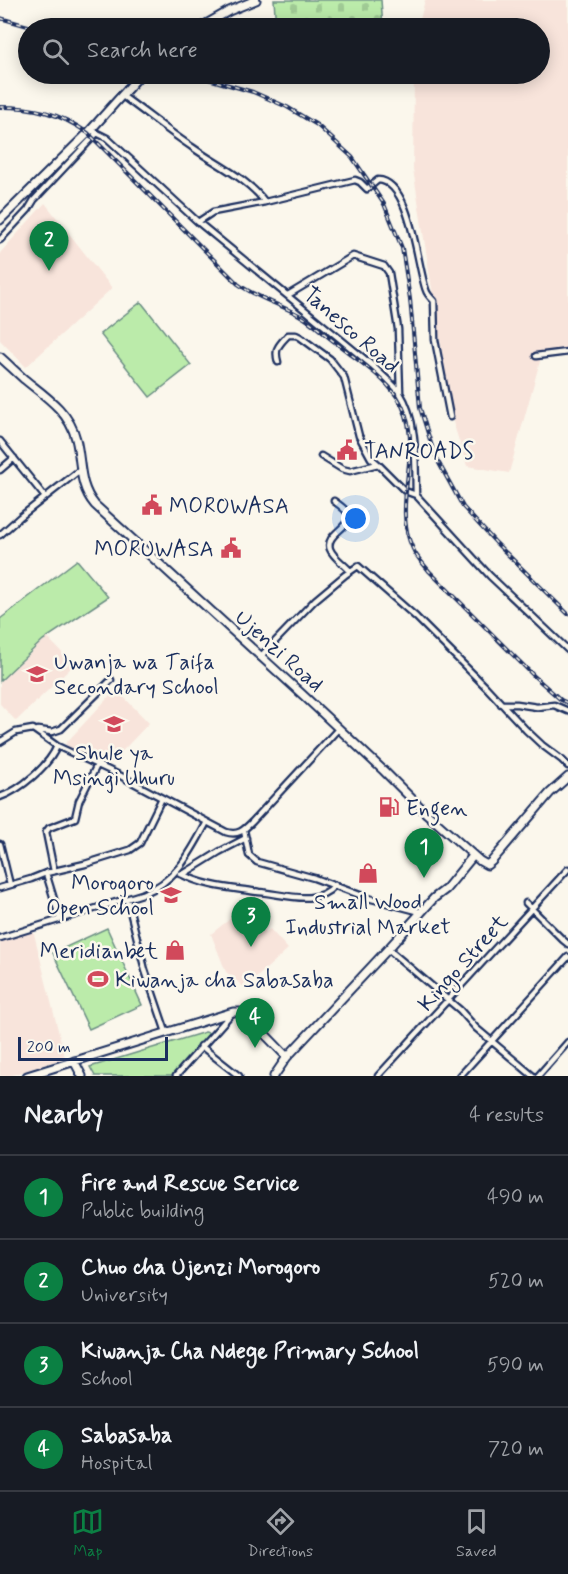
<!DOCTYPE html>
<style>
:root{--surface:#171b24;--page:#20242c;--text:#f1f3f6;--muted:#9ea1a6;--line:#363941;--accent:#0b8043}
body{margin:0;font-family:Mynerve,sans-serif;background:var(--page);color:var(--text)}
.scale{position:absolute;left:18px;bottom:15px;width:150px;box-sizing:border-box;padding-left:6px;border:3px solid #1b2f5e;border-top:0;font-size:16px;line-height:21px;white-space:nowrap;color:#1b2f5e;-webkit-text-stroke:4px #fbf7ec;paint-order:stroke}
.you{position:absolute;left:356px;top:519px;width:21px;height:21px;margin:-15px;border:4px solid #fff;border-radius:50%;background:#1a73e8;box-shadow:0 0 0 9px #1a73e833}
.badge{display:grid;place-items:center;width:39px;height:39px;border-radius:50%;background:var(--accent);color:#fff;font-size:20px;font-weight:700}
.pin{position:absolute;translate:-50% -50px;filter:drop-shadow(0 2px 3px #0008)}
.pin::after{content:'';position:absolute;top:32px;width:21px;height:18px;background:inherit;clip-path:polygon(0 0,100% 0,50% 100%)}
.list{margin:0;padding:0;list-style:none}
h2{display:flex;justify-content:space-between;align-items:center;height:78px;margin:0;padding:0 24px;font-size:26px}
h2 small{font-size:20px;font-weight:400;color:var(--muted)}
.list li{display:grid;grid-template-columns:39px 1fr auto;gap:18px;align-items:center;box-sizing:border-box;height:84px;padding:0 24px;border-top:2px solid var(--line)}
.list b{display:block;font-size:22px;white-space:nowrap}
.list p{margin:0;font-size:20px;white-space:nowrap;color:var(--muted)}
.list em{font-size:20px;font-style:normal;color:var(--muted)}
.icon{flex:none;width:33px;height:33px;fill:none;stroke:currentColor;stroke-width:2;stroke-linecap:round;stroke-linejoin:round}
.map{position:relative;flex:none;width:568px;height:1076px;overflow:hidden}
.search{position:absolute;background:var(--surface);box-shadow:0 3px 15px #0003;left:18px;right:18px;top:18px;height:66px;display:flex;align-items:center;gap:15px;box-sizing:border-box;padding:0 21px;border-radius:33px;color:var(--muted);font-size:22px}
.sheet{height:414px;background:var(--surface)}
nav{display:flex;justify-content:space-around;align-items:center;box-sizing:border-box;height:84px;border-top:2px solid var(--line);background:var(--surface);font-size:16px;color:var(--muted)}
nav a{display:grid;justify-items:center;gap:3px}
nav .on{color:var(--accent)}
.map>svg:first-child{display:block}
.built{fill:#f8e4db}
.green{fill:#bbebaa;stroke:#6b8d84;stroke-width:1.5}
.cemetery{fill:url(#cemetery-stones);stroke:#6b8d84;stroke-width:1.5}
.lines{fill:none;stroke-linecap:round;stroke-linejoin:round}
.street-casing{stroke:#1b2f5e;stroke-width:9}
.secondary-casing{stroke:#1b2f5e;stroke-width:11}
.street{stroke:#fbf7ec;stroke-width:4.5}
.secondary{stroke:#fbf7ec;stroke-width:7}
.rail-casing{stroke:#1b2f5e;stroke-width:4}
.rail{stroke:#fbf7ec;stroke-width:1.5;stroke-dasharray:4.5;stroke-linecap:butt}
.labels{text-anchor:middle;stroke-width:5;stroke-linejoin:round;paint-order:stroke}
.street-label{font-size:22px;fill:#1b2f5e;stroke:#fbf7ec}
.poi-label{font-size:22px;fill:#1b2f5e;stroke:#fbf7ec;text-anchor:start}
</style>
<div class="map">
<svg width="568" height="1076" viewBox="0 0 568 1076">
<defs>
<pattern id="cemetery-stones" width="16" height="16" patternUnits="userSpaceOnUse" patternTransform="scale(1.5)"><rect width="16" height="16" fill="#bbebaa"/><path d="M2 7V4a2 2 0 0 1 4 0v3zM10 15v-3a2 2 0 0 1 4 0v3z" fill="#a0ca95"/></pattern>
</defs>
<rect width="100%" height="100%" fill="#fbf7ec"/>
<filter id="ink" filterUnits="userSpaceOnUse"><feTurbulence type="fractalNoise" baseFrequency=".0167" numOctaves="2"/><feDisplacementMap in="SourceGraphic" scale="12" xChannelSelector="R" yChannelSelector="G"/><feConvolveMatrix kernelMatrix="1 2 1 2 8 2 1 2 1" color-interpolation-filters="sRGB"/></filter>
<g filter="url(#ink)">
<path class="built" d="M425,0H568V350L542,354L509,473L467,466L453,422L413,169L414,74H540V28H418Z
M45,203L112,288L26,367L0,340V253Z
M47,637L74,665L16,721L0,704V682Z
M116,689L149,723L110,764L77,754L65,744Z
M245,907L266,932L270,929L288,949L245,988L226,972L211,934Z
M33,930L65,1058L9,1076H0V941Z"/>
<path class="green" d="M141,302L191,365L150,397L100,334Z
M77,560L108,597L43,640L0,681V619Z
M107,928L142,1005L89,1029L53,953Z
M205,1032L210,1033L172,1076H95L90,1067Z"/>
<path class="cemetery" d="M274,0H381L383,28H274L276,27Z
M279,74H348L309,81Z"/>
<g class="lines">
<g class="street-casing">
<path id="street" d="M121,95C145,112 168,131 192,147C217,165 246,177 265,202
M91,130L107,138L198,222L373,366C381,375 393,383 400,393C418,421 415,463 416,495L490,576L568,650
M198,222L213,212L265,202L355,180L360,182L367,189L378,180C411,181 417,266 426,290C427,294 431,298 434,301L435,340L450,417
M0,240L28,210L34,200L97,133
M288,295L353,256L384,266L389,273L398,329L400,392
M536,356L568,352
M278,362C274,348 279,345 288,335H296L300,337L330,359L344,377L359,436L371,458L378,464
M0,441L45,497
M321,456L342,469L350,471L378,464L405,491L416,495
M0,470L14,458
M334,501C338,504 343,507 346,511C357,526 324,533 330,549C333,557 344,564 350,571
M0,535L20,517L80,470
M260,657L315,600L345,575L358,566L416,617L486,687L526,730L542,745L562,760L568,766
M501,704H517L537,707L554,705L568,711
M38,730L52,732L61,729L111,680
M0,742L16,732L33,729L57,746L117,774L226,832C238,836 244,830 252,822L339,728
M0,797C20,790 49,766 57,746
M244,830L249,855L257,862L314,878L368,898L421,912
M0,844L10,885
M54,871L46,832L49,828L75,818L79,801L97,765
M46,873L60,919
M180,874L185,873L219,852L246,838
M181,874C206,887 232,888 259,892C284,894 316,907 335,885
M0,888L31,879L46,873L85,864L130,850L140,843L162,798
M127,899L145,970L166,1032
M526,903L563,940L568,944
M0,938L142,894C176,882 191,852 207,822
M388,949L460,1010L476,1028L533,1076
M201,1046L239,1076
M176,1076L232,1013
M378,1076L568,869
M460,1076L568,957
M538,1076L568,1042"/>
</g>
<g class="secondary-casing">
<path id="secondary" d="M199,28L229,11L256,0
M0,220L88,133L141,74
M0,357C8,364 16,372 24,379C45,396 69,411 76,439C82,462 78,485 95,505L303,695L384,771L427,814L480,861L487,865L492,861L550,793L568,777
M74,1061L82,1076
M27,1076L233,1012H240L244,1015L257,1026L287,1057
M274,1076L287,1057L388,949L434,898L446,889L473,856"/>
</g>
<use href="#street" class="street"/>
<use href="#secondary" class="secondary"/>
<g class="rail-casing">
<path id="rail" d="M0,18L35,28
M191,74L253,92L287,107L317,125L352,157L384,204L402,248L410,299L420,408L435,456L463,507L496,543L568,614
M0,107C35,107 59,113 88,133L238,284C257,298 279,304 299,315C312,322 324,334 336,343C356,359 383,376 397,397C429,444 389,501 413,549C416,557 424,564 429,571L534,676L561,700L568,703"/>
</g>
<use href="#rail" class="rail"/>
</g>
</g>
<defs>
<g id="civic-bare" transform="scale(1.62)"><path d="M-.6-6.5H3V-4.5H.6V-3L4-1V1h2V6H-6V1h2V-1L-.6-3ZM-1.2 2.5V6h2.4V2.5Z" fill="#d1495b" stroke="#fbf7ec" stroke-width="2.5" paint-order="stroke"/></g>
<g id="school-bare" transform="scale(1.62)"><path d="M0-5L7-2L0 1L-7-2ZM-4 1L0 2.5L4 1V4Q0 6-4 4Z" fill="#d1495b" stroke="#fbf7ec" stroke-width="2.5" paint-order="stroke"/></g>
<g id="fuel-bare" transform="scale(1.62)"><path d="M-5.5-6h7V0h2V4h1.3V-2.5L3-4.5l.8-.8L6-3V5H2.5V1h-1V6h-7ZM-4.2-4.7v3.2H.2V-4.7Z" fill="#d1495b" stroke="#fbf7ec" stroke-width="2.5" paint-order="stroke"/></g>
<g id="shop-bare" transform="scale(1.62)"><path d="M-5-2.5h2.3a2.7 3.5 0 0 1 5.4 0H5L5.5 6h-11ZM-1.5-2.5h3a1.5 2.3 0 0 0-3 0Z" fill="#d1495b" stroke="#fbf7ec" stroke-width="2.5" paint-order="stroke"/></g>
<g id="stadium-bare" transform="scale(1.62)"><path d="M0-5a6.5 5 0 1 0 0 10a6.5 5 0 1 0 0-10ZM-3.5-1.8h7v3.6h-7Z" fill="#d1495b" stroke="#fbf7ec" stroke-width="2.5" paint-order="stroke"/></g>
</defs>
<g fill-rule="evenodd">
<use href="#civic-bare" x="347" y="450"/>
<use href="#civic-bare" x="152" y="505"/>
<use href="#civic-bare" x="231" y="548"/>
<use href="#school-bare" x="37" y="674"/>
<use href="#school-bare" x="114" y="724"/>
<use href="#fuel-bare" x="389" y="807"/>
<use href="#shop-bare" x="368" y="873"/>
<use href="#school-bare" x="171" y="895"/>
<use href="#shop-bare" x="175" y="950"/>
<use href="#stadium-bare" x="98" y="979"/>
</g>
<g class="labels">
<g class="street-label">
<text transform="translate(352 329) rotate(41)" y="8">Tanesco Road</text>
<text transform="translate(280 650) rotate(42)" y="8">Ujenzi Road</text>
<text transform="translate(462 962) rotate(-48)" y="8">Kingo Street</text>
</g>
<g class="poi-label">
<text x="364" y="458">TANROADS</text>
<text x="169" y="513">MOROWASA</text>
<text x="214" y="556" text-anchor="end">MORUWASA</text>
<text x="54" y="669">Uwanja wa Taifa<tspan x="54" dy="25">Secondary School</tspan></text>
<text x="114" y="760" text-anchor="middle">Shule ya<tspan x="114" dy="25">Msingi Uhuru</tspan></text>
<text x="406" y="815">Engen</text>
<text x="154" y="890" text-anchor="end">Morogoro<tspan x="154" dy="25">Open School</tspan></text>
<text x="368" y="909" text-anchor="middle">Small Wood<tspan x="368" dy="25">Industrial Market</tspan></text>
<text x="158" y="958" text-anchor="end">Meridianbet</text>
<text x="115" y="987">Kiwanja cha Sabasaba</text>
</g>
</g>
</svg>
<div class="scale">200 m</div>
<div class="you"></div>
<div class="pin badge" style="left:424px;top:878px">1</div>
<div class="pin badge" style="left:49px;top:271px">2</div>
<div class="pin badge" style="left:251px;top:947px">3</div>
<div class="pin badge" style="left:255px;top:1048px">4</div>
<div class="search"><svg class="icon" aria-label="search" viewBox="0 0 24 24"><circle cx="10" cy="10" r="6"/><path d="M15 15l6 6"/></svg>Search here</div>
</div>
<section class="sheet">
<h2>Nearby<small>4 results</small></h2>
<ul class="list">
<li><span class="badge">1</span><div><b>Fire and Rescue Service</b><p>Public building</p></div><em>490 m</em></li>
<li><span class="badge">2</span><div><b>Chuo cha Ujenzi Morogoro</b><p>University</p></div><em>520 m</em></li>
<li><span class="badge">3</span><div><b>Kiwanja Cha Ndege Primary School</b><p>School</p></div><em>590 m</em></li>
<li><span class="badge">4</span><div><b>Sabasaba</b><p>Hospital</p></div><em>720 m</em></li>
</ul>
</section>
<nav>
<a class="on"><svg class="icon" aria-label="map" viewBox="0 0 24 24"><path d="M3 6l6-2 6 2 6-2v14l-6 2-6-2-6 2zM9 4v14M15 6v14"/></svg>Map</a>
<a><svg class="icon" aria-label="directions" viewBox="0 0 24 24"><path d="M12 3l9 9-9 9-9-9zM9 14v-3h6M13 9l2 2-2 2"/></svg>Directions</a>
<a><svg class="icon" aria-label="saved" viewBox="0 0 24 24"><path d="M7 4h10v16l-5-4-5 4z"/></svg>Saved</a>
</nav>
